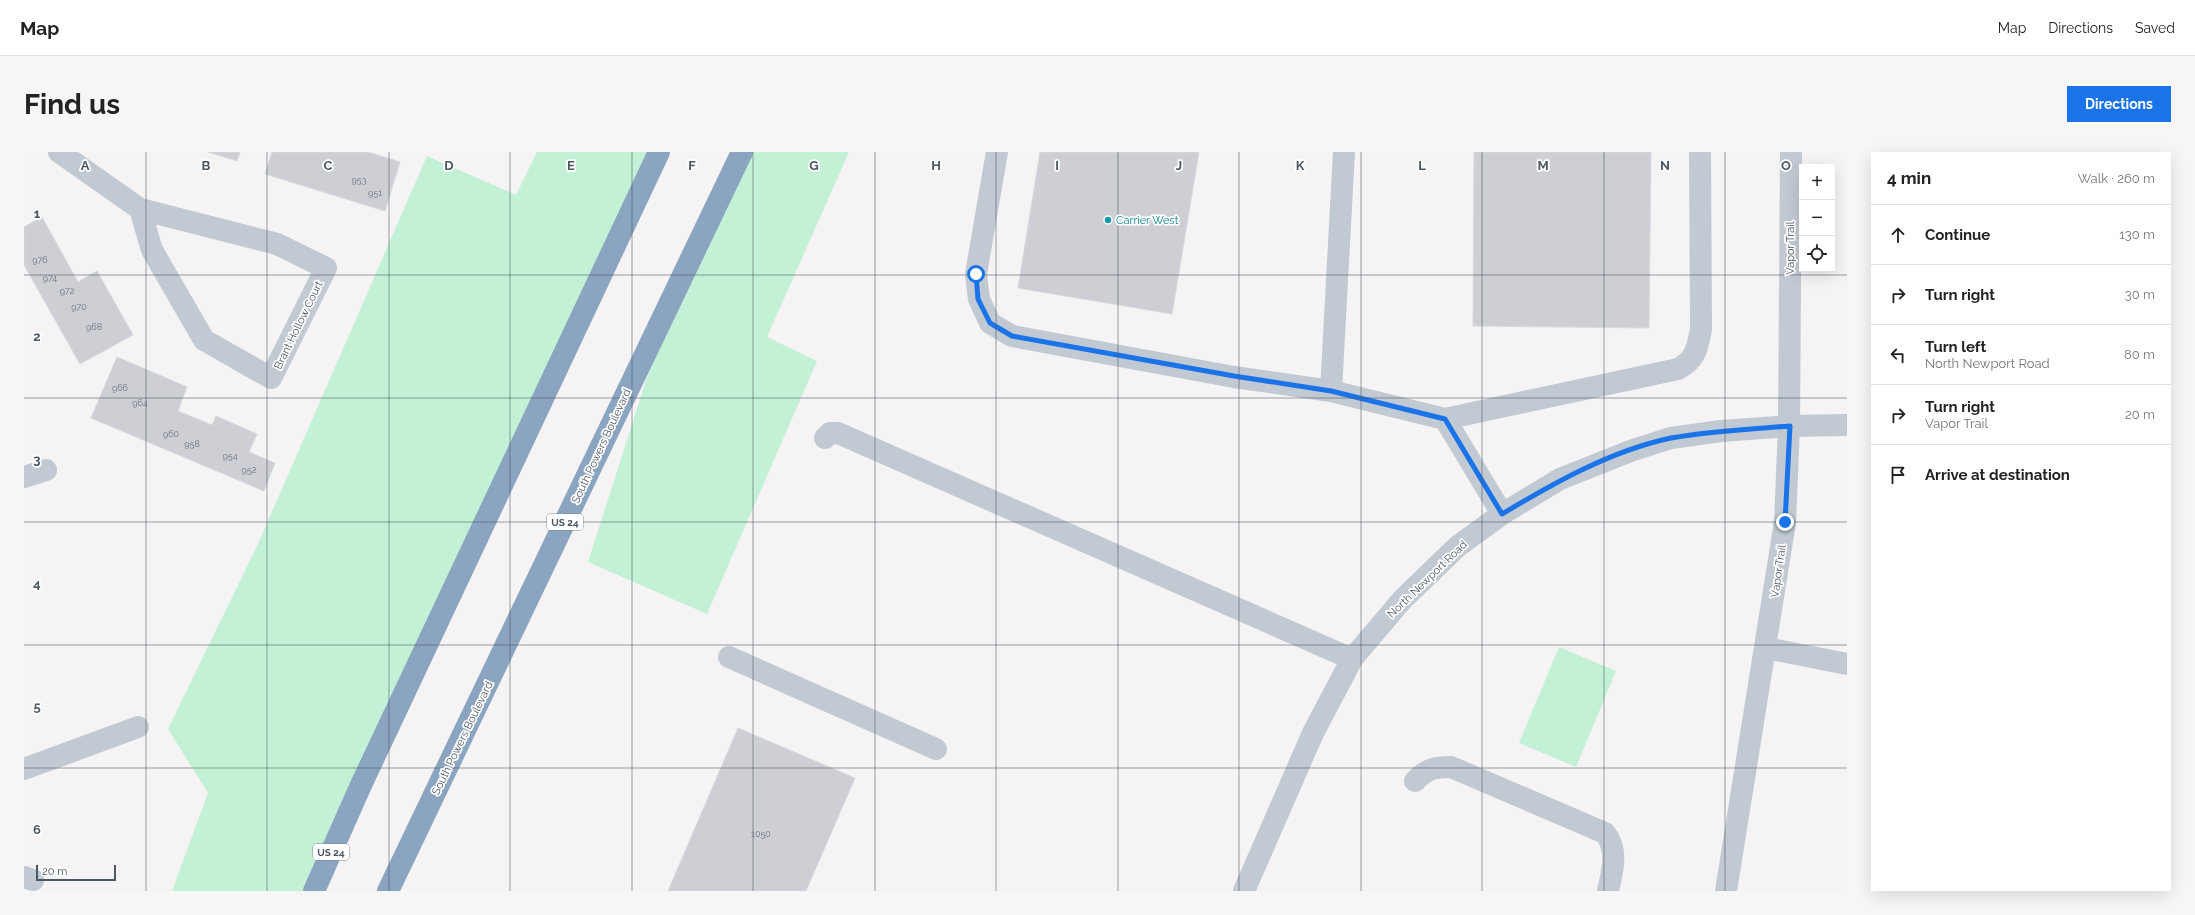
<!DOCTYPE html>
<meta charset="utf-8">
<style>
:root{--surface:#fff;--page:#f6f6f6;--text:#222;--muted:#767676;--line:#e0e0e0;--accent:#1a73e8}
body{margin:0;font-family:Raleway,sans-serif;background:var(--page);color:var(--text)}
.controls{position:absolute;right:12px;top:12px;display:grid;overflow:hidden;border-radius:0px;box-shadow:0 4px 16px #0002}
.controls button{width:36px;height:36px;display:grid;place-items:center;padding:0;border:0;border-bottom:1px solid var(--line);background:var(--surface);color:var(--text);font:20px sans-serif}
.scale{position:absolute;left:12px;bottom:10px;width:80px;box-sizing:border-box;padding-left:4px;border:2px solid #4a5661;border-top:0;font-size:11px;line-height:14px;white-space:nowrap;color:#4a5661;-webkit-text-stroke:3px #fff;paint-order:stroke}
.stop{position:absolute;width:12px;height:12px;margin:-9px;border:3px solid #1a73e8;border-radius:50%;background:#fff}
.stop.end{background:#1a73e8;border-color:#fff;box-shadow:0 1px 4px #0008}
.list{margin:0;padding:0;list-style:none}
h2{display:flex;justify-content:space-between;align-items:center;height:52px;margin:0;padding:0 16px;font-size:17px}
h2 small{font-size:13px;font-weight:400;color:var(--muted)}
.list li{display:grid;grid-template-columns:26px 1fr auto;gap:12px;align-items:center;box-sizing:border-box;height:60px;padding:0 16px;border-top:1px solid var(--line)}
.list b{display:block;font-size:15px;white-space:nowrap}
.list p{margin:0;font-size:13px;white-space:nowrap;color:var(--muted)}
.list em{font-size:13px;font-style:normal;color:var(--muted)}
.icon{flex:none;width:22px;height:22px;fill:none;stroke:currentColor;stroke-width:2;stroke-linecap:round;stroke-linejoin:round}
.map{position:relative;flex:none;width:1823px;height:739px;overflow:hidden;border-radius:0px}
header{display:flex;align-items:center;gap:24px;box-sizing:border-box;height:56px;padding:0 20px;background:var(--surface);border-bottom:1px solid var(--line)}
header strong{font-size:19px}
nav{display:flex;gap:22px;margin-inline-start:auto;font-size:14px}
.intro{display:flex;align-items:center;justify-content:space-between;box-sizing:border-box;height:96px;padding:0 24px}
h1{margin:0;font-size:28px}
.button{padding:10px 18px;border-radius:0px;background:var(--accent);color:#fff;font-size:14px;font-weight:700}
main{display:flex;gap:24px;padding:0 24px}
aside{flex:1;background:var(--surface);border-radius:0px;box-shadow:0 4px 16px #0002}
.map>svg:first-child{display:block}
.green{fill:#c3f1d5}
.building{fill:#cdcfd5;stroke:#d7d9de}
.lines{fill:none;stroke-linecap:round;stroke-linejoin:round}
.minor{stroke:#c1cad2;stroke-width:22}
.highway{stroke:#8ba5c1;stroke-width:22}
.route{stroke:#1a73e8;stroke-width:5}
.grid{fill:none;stroke:#4a5661;stroke-width:1;stroke-opacity:0.55}
.culture-dot{fill:#0f9aa8;stroke:#fff;stroke-width:1.5}
.labels{text-anchor:middle;stroke-width:3.5;stroke-linejoin:round;paint-order:stroke}
.number-label{font-size:9px;fill:#6b747e}
.shield{fill:#fff;stroke:#808990;stroke-width:1}
.shield-label{font-size:10px;font-weight:bold;fill:#4a5661}
.culture-label{font-size:11px;fill:#0d838f;stroke:#fff;text-anchor:start}
.street-label{font-size:11px;fill:#4a5661;stroke:#fff}
.grid-label{font-size:13px;text-anchor:middle;font-weight:bold;fill:#4a5661;stroke:#fff;stroke-width:3.5;stroke-linejoin:round;paint-order:stroke}
</style>
<header>
<strong>Map</strong>
<nav><a>Map</a><a>Directions</a><a>Saved</a></nav>
</header>
<div class="intro"><h1>Find us</h1><a class="button">Directions</a></div>
<main>
<div class="map">
<svg width="1823" height="739" viewBox="0 0 1823 739">
<rect width="100%" height="100%" fill="#f5f3f3"/>
<path class="green" d="M513,0H636L291,739H148L184,641L144,577L234,392L403,4L492,43Z
M718,0H825L743,185L793,209L683,462L564,410L650,141Z
M1535,495L1592,519L1552,615L1495,591Z"/>
<path class="building" d="M184,0H216L213,9Z
M248,0H344L376,10L361,59L241,22Z
M1016,0H1175L1148,162L994,136Z
M1450,0H1627L1625,176L1449,174Z
M18,65L54,130L73,119L109,183L56,212L0,113V75Z
M93,205L163,235L154,259L188,273L192,264L233,282L225,300L251,311L240,339L67,266Z
M714,576L831,626L782,739H644Z"/>
<g class="lines">
<path class="minor" d="M35,0L116,57L253,92L302,116L247,226L180,188L128,98L116,57
M973,0L952,122L955,147L966,171L988,184L1210,225L1307,239L1421,267L1478,362
M1307,239L1320,0
M1421,267L1654,217C1672,207 1673,197 1677,177L1676,0
M801,286L806,281H814L1328,507
M0,325L22,318
M1742,496L1823,512
M705,505L912,597
M0,617L114,575
M1391,629C1402,617 1411,615 1427,615L1581,681C1595,699 1588,719 1584,739
M0,725L9,728
M1220,739L1289,581L1328,507L1378,448L1434,394L1478,362L1536,327L1609,298L1647,286L1697,279L1765,274L1823,273
M1702,739L1761,370L1765,274L1767,0"/>
<path class="highway" d="M290,739L337,633L635,0
M364,739L718,0"/>
</g>
<g class="lines">
<path class="route" d="M952,122L954,147L966,171L988,184L1210,224L1307,239L1421,267L1478,362C1530,331 1586,299 1647,286C1686,279 1726,277 1766,274L1761,370"/>
</g>
<path class="grid" d="M122,0V739M243,0V739M365,0V739M486,0V739M608,0V739M729,0V739M851,0V739M972,0V739M1094,0V739M1215,0V739M1337,0V739M1458,0V739M1580,0V739M1701,0V739M0,123H1823M0,246H1823M0,370H1823M0,493H1823M0,616H1823"/>
<circle class="culture-dot" cx="1084" cy="68" r="4"/>
<g class="labels">
<g class="number-label">
<text x="335" y="31">953</text>
<text x="351" y="44">951</text>
<text x="16" y="111">976</text>
<text x="26" y="129">974</text>
<text x="43" y="142">972</text>
<text x="55" y="158">970</text>
<text x="70" y="178">968</text>
<text x="96" y="239">966</text>
<text x="116" y="254">964</text>
<text x="147" y="285">960</text>
<text x="168" y="295">958</text>
<text x="206" y="307">954</text>
<text x="225" y="321">952</text>
<text x="737" y="685">1050</text>
</g>
<g class="shield">
<rect x="523" y="362" width="36" height="16" rx="3"/>
<rect x="289" y="692" width="36" height="16" rx="3"/>
</g>
<g class="shield-label">
<text x="541" y="374">US 24</text>
<text x="307" y="704">US 24</text>
</g>
<g class="culture-label">
<text x="1092" y="72">Carrier West</text>
</g>
<g class="street-label">
<text transform="translate(1766 96) rotate(-90)" y="4">Vapor Trail</text>
<text transform="translate(274 173) rotate(-64)" y="4">Brant Hollow Court</text>
<text transform="translate(577 294) rotate(-65)" y="4">South Powers Boulevard</text>
<text transform="translate(1754 419) rotate(-82)" y="4">Vapor Trail</text>
<text transform="translate(1403 427) rotate(-44)" y="4">North Newport Road</text>
<text transform="translate(438 586) rotate(-64)" y="4">South Powers Boulevard</text>
</g>
</g>
<g class="grid-label">
<text x="61" y="18">A</text>
<text x="182" y="18">B</text>
<text x="304" y="18">C</text>
<text x="425" y="18">D</text>
<text x="547" y="18">E</text>
<text x="668" y="18">F</text>
<text x="790" y="18">G</text>
<text x="912" y="18">H</text>
<text x="1033" y="18">I</text>
<text x="1155" y="18">J</text>
<text x="1276" y="18">K</text>
<text x="1398" y="18">L</text>
<text x="1519" y="18">M</text>
<text x="1641" y="18">N</text>
<text x="1762" y="18">O</text>
<text x="13" y="66">1</text>
<text x="13" y="189">2</text>
<text x="13" y="312">3</text>
<text x="13" y="436">4</text>
<text x="13" y="559">5</text>
<text x="13" y="682">6</text>
</g>
</svg>
<div class="controls">
<button>+</button>
<button>−</button>
<button><svg class="icon" aria-label="locate" viewBox="0 0 24 24"><circle cx="12" cy="12" r="6"/><path d="M12 2v4M12 18v4M2 12h4M18 12h4"/></svg></button>
</div>
<div class="scale">20 m</div>
<div class="stop" style="left:952px;top:122px"></div>
<div class="stop end" style="left:1761px;top:370px"></div>
</div>
<aside>
<h2>4 min<small>Walk · 260 m</small></h2>
<ul class="list">
<li><svg class="icon" aria-label="ahead" viewBox="0 0 24 24"><path d="M12 20V5M6 11l6-6 6 6"/></svg><div><b>Continue</b></div><em>130 m</em></li>
<li><svg class="icon" aria-label="right" viewBox="0 0 24 24"><path d="M7 20v-9h11M14 6l5 5-5 5"/></svg><div><b>Turn right</b></div><em>30 m</em></li>
<li><svg class="icon" aria-label="left" viewBox="0 0 24 24"><path d="M17 20v-9H6M10 6l-5 5 5 5"/></svg><div><b>Turn left</b><p>North Newport Road</p></div><em>80 m</em></li>
<li><svg class="icon" aria-label="right" viewBox="0 0 24 24"><path d="M7 20v-9h11M14 6l5 5-5 5"/></svg><div><b>Turn right</b><p>Vapor Trail</p></div><em>20 m</em></li>
<li><svg class="icon" aria-label="arrive" viewBox="0 0 24 24"><path d="M6 21V4h12l-3 4 3 4H6"/></svg><div><b>Arrive at destination</b></div></li>
</ul>
</aside>
</main>
